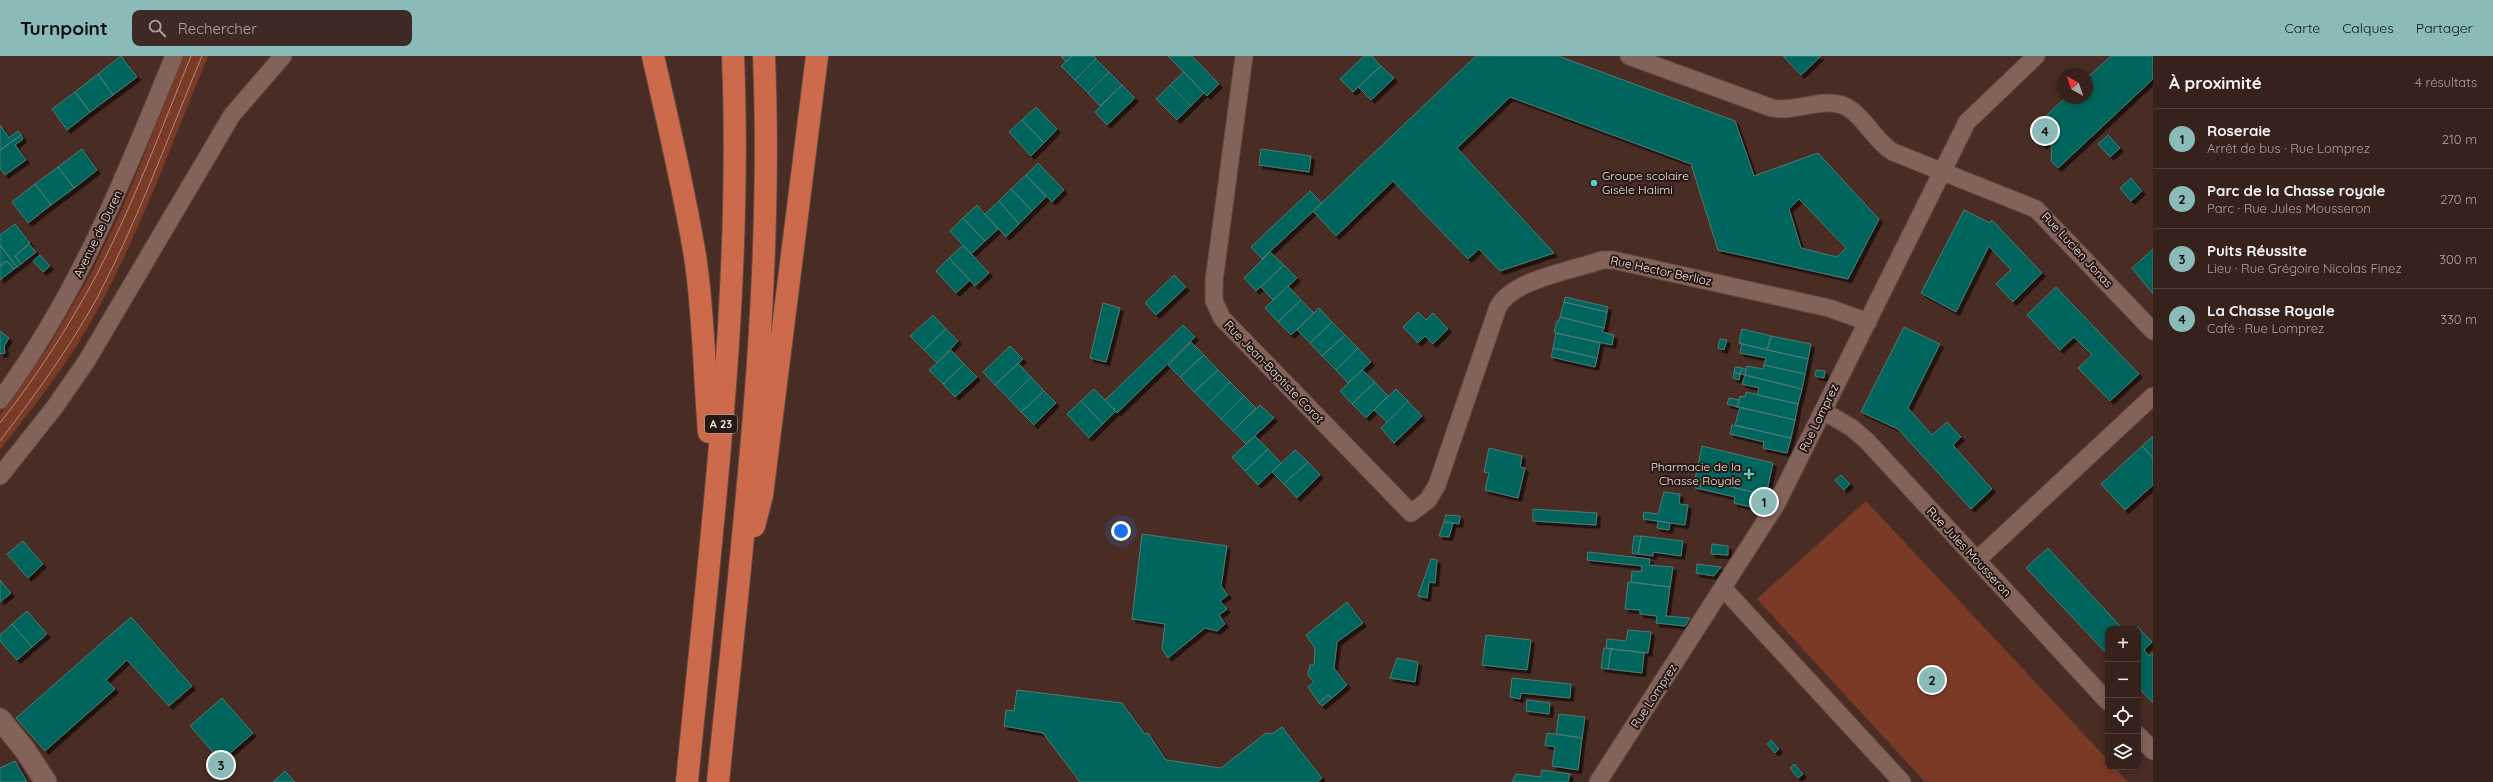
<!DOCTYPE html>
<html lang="fr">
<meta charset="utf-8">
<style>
:root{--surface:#37221b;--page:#3e2a24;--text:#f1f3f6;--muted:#aaa4a3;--line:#513f3a;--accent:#8bbbb9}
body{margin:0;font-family:Quicksand,sans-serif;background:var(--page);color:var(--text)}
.controls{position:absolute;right:12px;bottom:12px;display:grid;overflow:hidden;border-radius:8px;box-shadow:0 2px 10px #0003}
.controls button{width:36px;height:36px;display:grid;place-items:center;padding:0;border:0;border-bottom:1px solid var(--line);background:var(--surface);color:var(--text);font:20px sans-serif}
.compass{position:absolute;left:2057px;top:12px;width:36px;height:36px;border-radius:50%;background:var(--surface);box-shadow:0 2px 10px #0003;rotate:320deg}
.you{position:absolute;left:1121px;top:475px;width:14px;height:14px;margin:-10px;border:3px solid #fff;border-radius:50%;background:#1a73e8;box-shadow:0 0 0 6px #1a73e833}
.badge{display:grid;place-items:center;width:26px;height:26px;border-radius:50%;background:var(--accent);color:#111;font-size:13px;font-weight:700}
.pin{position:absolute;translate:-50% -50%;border:2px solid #fff;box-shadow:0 1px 4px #0006}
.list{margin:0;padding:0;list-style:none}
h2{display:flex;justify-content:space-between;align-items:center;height:52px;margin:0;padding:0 16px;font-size:17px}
h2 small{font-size:13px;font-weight:400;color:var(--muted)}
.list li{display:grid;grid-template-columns:26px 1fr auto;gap:12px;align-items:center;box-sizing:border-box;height:60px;padding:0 16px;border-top:1px solid var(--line)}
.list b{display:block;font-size:15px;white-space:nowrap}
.list p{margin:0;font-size:13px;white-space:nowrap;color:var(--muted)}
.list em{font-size:13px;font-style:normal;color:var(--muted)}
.icon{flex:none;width:22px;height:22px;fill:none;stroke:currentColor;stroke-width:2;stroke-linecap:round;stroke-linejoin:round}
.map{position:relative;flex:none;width:2153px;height:726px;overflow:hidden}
header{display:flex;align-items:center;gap:24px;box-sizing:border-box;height:56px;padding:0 20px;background:var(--accent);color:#111}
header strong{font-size:19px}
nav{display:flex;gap:22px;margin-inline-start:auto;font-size:14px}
.search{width:280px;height:36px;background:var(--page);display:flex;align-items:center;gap:10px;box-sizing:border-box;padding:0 14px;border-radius:8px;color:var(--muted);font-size:15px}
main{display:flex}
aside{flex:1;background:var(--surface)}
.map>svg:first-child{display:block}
.green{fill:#7b3a26}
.building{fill:#01655d;stroke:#517973;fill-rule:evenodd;filter:url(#shadow)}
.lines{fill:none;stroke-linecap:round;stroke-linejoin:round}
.minor-casing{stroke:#624a42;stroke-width:19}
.tertiary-casing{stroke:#624a42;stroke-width:23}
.motorway-casing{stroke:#624a42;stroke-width:24}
.minor{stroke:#836359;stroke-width:17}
.tertiary{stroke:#836359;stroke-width:21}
.motorway{stroke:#cd6a4b;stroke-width:22}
.tram{stroke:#a68f88;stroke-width:1}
.poi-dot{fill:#57cec1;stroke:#261915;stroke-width:1.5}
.labels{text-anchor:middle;stroke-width:4;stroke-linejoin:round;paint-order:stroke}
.shield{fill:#261915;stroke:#b8a6a1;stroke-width:1}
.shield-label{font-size:11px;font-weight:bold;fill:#f6e3dd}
.poi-label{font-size:12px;fill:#f6e3dd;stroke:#261915;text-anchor:start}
.street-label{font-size:12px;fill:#f6e3dd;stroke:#261915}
</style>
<header>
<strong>Turnpoint</strong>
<div class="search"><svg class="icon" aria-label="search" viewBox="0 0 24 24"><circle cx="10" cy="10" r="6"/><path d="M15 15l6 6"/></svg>Rechercher</div>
<nav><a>Carte</a><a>Calques</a><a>Partager</a></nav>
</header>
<main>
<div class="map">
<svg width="2153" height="726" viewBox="0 0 2153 726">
<defs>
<filter id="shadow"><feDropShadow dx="3.5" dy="3.5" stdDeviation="0" flood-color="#0009"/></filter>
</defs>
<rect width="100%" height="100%" fill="#492d24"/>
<path class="green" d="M184,0H208C168,96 133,197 79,286C55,324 27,359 0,394V359L47,293L92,216L123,151Z
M1866,445L2108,704V711H2114L2128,726H1925L1757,543Z"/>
<path class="building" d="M121,0L137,21L113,39L98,18Z
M1061,0H1072L1066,6Z
M1072,0H1094L1096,3L1075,24L1061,10Z
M1168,0H1192L1219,28L1207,40Z
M1364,0H1372L1381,10L1353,36L1340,23Z
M1476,0H1558L1735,65L1754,120L1818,97L1879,163L1848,223L1718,194L1691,108L1510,41L1457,92L1554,197L1500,215L1479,193L1468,203L1393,125L1336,180L1313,155ZM1799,143L1846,192L1837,201L1801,192L1789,153Z
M1783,0H1821L1801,19Z
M2111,0H2153V23L2058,112L2051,105L2052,90L2048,84L2043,90L2030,75L2065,42H2087V22Z
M1096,3L1109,16L1088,37L1075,24Z
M1381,10L1394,22L1371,44L1358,31Z
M1109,16L1122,29L1100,50L1088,37Z
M1184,16L1204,37L1191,50L1170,29Z
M98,18L113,39L90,56L75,36Z
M1122,29L1135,42L1107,69L1095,56Z
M1170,29L1191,50L1177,64L1156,43Z
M75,36L90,56L67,74L52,53Z
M1036,51L1057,73L1044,87L1022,64Z
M1022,64L1044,87L1031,100L1009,76Z
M0,69L9,82L18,75L21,79L0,94Z
M21,79L23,83L15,89L26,104L5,119L0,112V94Z
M2108,79L2120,92L2110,101L2098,88Z
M82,93L97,114L74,132L58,111Z
M1261,93L1311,100L1309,116L1259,109Z
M1038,107L1064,134L1052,146L1026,119Z
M58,111L74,132L51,149L35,128Z
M1026,119L1046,141L1032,155L1011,133Z
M2131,122L2142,135L2131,145L2120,132Z
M35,128L51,149L28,167L12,146Z
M1011,133L1032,155L1019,168L999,145Z
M1310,135L1322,147L1262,203L1251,191Z
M999,145L1019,168L1006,181L985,158Z
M977,149L998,173L985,185L963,162Z
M1964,154L1990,167L1992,164L2042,217L2013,246L1996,228L2011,214L1989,190L1956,256L1921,237Z
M963,162L985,185L971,198L950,175Z
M15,168L30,187L15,200L21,208L17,211L0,189V179Z
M29,188L36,196L21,208L15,200Z
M0,189L17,211L14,213L7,205L0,210Z
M963,189L989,217L975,230L949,202Z
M2153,193V238L2132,212Z
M1270,196L1284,209L1256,235L1244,222Z
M40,199L50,210L43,216L33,205Z
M949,202L970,224L956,237L936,215Z
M7,205L14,213L0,224V210Z
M1284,209L1297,222L1273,244L1261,231Z
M1174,219L1186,231L1156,259L1145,247Z
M1288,230L1301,244L1278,266L1265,252Z
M2056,231L2139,318L2110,345L2078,312L2092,299L2074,281L2060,294L2027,259Z
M1565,241L1608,251L1607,256L1564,246Z
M1301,244L1314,257L1291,279L1278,266Z
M1564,246L1607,256L1604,272L1560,261Z
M1103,247L1120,252L1106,306L1090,302Z
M1319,252L1332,266L1310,287L1297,274Z
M1418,256L1426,264L1433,257L1448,273L1433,288L1425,280L1418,287L1403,271Z
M933,259L946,273L924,294L910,280Z
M1560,261L1604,272L1602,276L1614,279L1612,289L1556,277L1554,276L1557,265H1559Z
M1332,266L1345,279L1322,300L1310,287Z
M1183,269L1195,281L1117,357L1105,344Z
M1904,271L1940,288L1908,352L1932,379L1947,366L1961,381L1953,389L1992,433L1971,453L1898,373L1861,356Z
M946,273L958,285L937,307L924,294Z
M1742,273L1771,280L1767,294L1739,287Z
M0,275L9,282L4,290L5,297L0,298Z
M1556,277L1600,287L1597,302L1553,292Z
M1345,279L1358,292L1336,314L1322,300Z
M1771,280L1811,288L1808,303L1767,294Z
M1720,283L1727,284L1724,294L1718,292Z
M1191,286L1204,299L1180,321L1168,309Z
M1742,288L1808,303L1805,318L1764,309L1766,302L1740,297Z
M1010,290L1023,303L995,329L983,316Z
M1358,292L1371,306L1348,327L1336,314Z
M1553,292L1597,302L1595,311L1551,301Z
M951,294L964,308L943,328L929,314Z
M1204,299L1218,314L1194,336L1180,321Z
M1018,307L1031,321L1009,343L995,329Z
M964,308L977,321L955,341L943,328Z
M1764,309L1805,318L1802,333L1745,319L1747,310L1763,313Z
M1735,311L1742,312L1740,318L1734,316Z
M1742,312L1746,313L1745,319L1740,318Z
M1218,314L1230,326L1207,349L1194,336Z
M1362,314L1375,326L1352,348L1340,335Z
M1816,314L1825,315L1824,322L1815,320Z
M1734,316L1740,318L1739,324L1733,322Z
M1745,319L1802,333L1798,348L1757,339L1759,332L1742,328Z
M1031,321L1044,335L1021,356L1009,343Z
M1230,326L1244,340L1221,363L1207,349Z
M1375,326L1388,340L1366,362L1352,348Z
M1094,333L1116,355L1103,368L1081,345Z
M1396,333L1408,345L1387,366L1374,354Z
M1044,335L1056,347L1034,369L1021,356Z
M1746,336L1798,348L1795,364L1737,351L1740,340L1745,341Z
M1244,340L1256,352L1233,375L1221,363Z
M1729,342L1739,344L1737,351L1727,348Z
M1081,345L1103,368L1089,382L1067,358Z
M1408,345L1422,360L1394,387L1381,372Z
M1260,349L1274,362L1246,388L1233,375Z
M1740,351L1795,364L1791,382L1735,369Z
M1732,369L1791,382L1787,397L1763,392L1764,386L1730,378Z
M1255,380L1268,393L1245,415L1232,401Z
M2153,380V402L2142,390Z
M1702,390L1773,407L1766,439L1695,423Z
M2142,390L2153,402V429L2125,454L2101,428Z
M1489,392L1522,400L1520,411L1525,412L1518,442L1485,434L1489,417L1484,416Z
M1268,393L1281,407L1258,429L1245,415Z
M1295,394L1308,406L1284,428L1272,416Z
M1308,406L1320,419L1297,442L1284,428Z
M1841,419L1850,428L1844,434L1835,424Z
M1697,423L1702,424L1700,433L1695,432Z
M1702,424L1761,438L1759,453L1734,447L1735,441L1700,433Z
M1664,436L1680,438L1679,448L1688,449L1685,469L1643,463L1644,456L1658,458Z
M1533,453L1597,457L1596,469L1533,465Z
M1446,459L1460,460L1459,468L1444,466Z
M1658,465L1670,467L1669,474L1657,472Z
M1444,466L1453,467L1449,481L1439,480Z
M1142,478L1227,490L1221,530L1228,539L1220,545L1227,553L1219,559L1225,568L1217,575L1205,572L1168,602L1162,593L1165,568L1132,563Z
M1634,480H1641L1638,498L1632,497Z
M1641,480L1683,485L1681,500L1653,496V500L1638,498Z
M23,485L43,508L28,522L7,498Z
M1712,488L1728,490V499L1711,498Z
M2048,492L2123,573H2108V599L2026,512Z
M1588,496L1650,503L1649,509L1673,511L1670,531L1631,526L1632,515L1641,516L1642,510L1587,504Z
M1431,503L1437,504L1435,527L1429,526L1427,542L1418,540Z
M1697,508L1721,511L1714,520L1696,517Z
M0,524L11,537L0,546Z
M1628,526L1670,531L1666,560L1690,562L1685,570L1656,567L1657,560L1640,558V554L1625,553Z
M1347,546L1363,567L1337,586L1334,612L1347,629L1332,642L1328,639L1319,647L1308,631L1314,626L1308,619L1310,609H1314L1315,592L1306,579Z
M27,555L47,578L32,591L12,568Z
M131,561L192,630L169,650L127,604L106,624L115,633L45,695L16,662Z
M12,568L32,591L17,604L0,585V579Z
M2138,571L2152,586L2144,594L2149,600L2153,597V647L2138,631V573H2136Z
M1628,574L1651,576L1648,597L1606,592L1607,583L1626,585Z
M1486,579L1531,584L1527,614L1482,609Z
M1604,592L1611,593L1608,613L1601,612Z
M1611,593L1644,597L1642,617L1608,613Z
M1397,602L1418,606L1415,626L1390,622Z
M1512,622L1571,628L1570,642L1521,637L1520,643L1510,641Z
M1017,634L1122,647L1145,678L1148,677L1166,704L1221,712L1266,677L1272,678L1282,671L1322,722L1317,726H1080L1043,677L1004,670L1006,654L1014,655Z
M1328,639L1332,642L1322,650L1319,647Z
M222,642L253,677L221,705L190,670Z
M1527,644L1550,647L1549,658L1526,655Z
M1559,658L1585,661L1582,682L1556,678Z
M1547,677L1582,682L1578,714L1552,710L1555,691L1545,689Z
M1771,684L1779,693L1775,697L1767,688Z
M15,705L27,726H0V712Z
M1794,708L1803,718L1798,722L1790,712Z
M1542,714L1570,718L1568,726H1512L1516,718L1541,721Z
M285,715L295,726H273Z"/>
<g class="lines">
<g class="minor-casing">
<path id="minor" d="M1244,0L1214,225V245L1222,262L1411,457L1428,444L1437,429L1498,251C1513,223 1572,215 1602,204H1613L1829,252L1868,266
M1629,0L1772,52C1797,57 1827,38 1850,53C1867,65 1875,85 1893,96L2036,153L2153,275
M0,344C78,239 125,120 174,0
M1823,355L1852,372L1867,385L2108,646
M0,420L54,352L86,306L232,59L283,0
M1977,504L2153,340
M1724,533L1902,726
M2138,679L2153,695
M1598,726L1777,447L1967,66L2036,0"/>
</g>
<g class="tertiary-casing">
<path id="tertiary" d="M0,663L25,694L46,726"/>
</g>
<g class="motorway-casing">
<path id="motorway" d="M653,0C668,66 684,133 695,200C704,258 704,317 709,376
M754,470L762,439L817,0
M687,726C710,485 743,242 733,0
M718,726C742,485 774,242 764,0"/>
</g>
<use href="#minor" class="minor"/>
<use href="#tertiary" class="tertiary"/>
<use href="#motorway" class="motorway"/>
<path class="tram" d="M0,367C36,321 68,272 96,220C133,149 161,74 191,0
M0,385C35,339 69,293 97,242C138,164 168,81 202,0"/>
</g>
<g class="poi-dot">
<circle cx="1594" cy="127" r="4"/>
<path d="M1747 412h4v4h4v4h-4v4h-4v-4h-4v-4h4z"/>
</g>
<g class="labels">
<rect class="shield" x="705" y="359" width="32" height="18" rx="3"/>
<g class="shield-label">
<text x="721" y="372">A 23</text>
</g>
<g class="poi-label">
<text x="1602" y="124">Groupe scolaire<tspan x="1602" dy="14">Gisèle Halimi</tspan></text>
<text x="1741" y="415" text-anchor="end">Pharmacie de la<tspan x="1741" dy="14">Chasse Royale</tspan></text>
</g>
<g class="street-label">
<text transform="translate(98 178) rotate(-64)" y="4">Avenue de Duren</text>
<text transform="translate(2077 194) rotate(47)" y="4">Rue Lucien Jonas</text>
<text transform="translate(1661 215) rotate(12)" y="4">Rue Hector Berlioz</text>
<text transform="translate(1274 316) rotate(46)" y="4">Rue Jean-Baptiste Corot</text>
<text transform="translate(1819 362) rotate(-64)" y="4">Rue Lomprez</text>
<text transform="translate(1969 496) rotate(47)" y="4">Rue Jules Mousseron</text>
<text transform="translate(1654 640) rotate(-57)" y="4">Rue Lomprez</text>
</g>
</g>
</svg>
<div class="controls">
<button>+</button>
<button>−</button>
<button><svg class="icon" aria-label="locate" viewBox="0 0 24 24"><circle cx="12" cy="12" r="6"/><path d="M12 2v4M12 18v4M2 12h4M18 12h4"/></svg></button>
<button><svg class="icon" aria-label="layers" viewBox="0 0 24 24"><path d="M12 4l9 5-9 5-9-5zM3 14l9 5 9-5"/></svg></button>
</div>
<svg class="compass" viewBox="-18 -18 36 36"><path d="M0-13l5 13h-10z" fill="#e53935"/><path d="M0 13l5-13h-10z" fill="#aaa4a3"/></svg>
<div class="you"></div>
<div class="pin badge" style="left:1764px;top:446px">1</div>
<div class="pin badge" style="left:1932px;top:624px">2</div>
<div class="pin badge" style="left:221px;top:709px">3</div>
<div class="pin badge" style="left:2045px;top:75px">4</div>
</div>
<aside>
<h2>À proximité<small>4 résultats</small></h2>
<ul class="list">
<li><span class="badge">1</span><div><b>Roseraie</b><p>Arrêt de bus · Rue Lomprez</p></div><em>210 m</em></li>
<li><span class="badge">2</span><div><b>Parc de la Chasse royale</b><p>Parc · Rue Jules Mousseron</p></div><em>270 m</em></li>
<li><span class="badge">3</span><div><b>Puits Réussite</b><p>Lieu · Rue Grégoire Nicolas Finez</p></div><em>300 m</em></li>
<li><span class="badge">4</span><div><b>La Chasse Royale</b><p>Café · Rue Lomprez</p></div><em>330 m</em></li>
</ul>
</aside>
</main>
